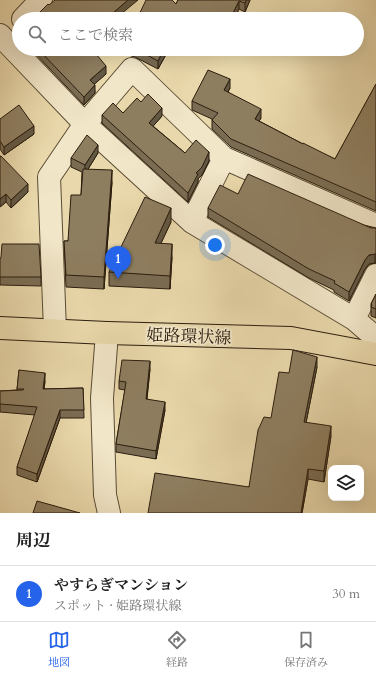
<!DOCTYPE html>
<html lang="ja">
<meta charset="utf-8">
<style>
:root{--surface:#fff;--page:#f2f2f2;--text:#222;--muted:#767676;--line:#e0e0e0;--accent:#2563eb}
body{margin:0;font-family:Cardo,"Noto Serif JP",serif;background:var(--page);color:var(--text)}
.controls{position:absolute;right:12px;bottom:12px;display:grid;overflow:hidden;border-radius:8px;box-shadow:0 4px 16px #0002}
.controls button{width:36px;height:36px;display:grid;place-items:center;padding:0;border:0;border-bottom:1px solid var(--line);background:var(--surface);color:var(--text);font:20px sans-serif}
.you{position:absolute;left:215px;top:245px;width:14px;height:14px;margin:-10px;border:3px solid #fff;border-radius:50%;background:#1a73e8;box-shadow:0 0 0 6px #1a73e833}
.badge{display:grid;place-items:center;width:26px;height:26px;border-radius:50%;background:var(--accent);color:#fff;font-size:13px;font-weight:700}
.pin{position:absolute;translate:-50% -33px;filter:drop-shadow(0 1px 2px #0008)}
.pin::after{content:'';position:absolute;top:21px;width:14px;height:12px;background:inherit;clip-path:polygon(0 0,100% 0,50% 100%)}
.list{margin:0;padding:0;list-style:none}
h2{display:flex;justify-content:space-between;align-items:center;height:52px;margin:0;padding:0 16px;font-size:17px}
h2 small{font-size:13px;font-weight:400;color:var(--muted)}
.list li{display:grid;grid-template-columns:26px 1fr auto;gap:12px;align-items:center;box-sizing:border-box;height:56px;padding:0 16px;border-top:1px solid var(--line)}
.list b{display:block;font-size:15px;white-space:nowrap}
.list p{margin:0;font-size:13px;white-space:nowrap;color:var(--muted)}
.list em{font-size:13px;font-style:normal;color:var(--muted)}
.icon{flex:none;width:22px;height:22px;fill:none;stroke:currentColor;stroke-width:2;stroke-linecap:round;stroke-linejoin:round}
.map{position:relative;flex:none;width:376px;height:513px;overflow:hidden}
.search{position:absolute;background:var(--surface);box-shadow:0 4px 16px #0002;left:12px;right:12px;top:12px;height:44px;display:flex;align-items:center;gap:10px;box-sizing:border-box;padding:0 14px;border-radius:22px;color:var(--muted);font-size:15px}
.sheet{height:108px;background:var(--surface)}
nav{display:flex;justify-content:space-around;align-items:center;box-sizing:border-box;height:56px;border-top:1px solid var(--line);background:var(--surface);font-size:11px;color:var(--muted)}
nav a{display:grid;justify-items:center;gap:2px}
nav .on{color:var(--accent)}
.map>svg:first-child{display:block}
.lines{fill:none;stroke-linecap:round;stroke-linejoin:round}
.minor-casing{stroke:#5a4c35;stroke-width:24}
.major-casing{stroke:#2b1d0e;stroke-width:24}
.minor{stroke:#f1e6c8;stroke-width:22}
.major{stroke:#e9d8ab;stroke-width:22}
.wall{fill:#7a6c53;stroke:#2b1d0e}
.shaded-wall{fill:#635843;stroke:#2b1d0e}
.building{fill:#8e7e60;stroke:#2b1d0e}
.labels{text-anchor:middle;stroke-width:3.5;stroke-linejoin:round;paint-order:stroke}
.street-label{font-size:17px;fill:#2b1d0e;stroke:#f1e6c8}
</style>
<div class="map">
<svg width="376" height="513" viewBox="0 0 376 513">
<rect width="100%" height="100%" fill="#e9d8ab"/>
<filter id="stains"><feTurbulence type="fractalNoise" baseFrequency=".005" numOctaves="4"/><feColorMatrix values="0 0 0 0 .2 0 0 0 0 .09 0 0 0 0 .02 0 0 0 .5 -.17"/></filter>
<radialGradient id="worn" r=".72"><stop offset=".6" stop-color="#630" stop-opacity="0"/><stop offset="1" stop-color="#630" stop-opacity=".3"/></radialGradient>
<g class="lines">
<g class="minor-casing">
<path id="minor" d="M23,19L41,0
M0,35L85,124L192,222L354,319L376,338
M192,222L224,158
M354,319L376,275
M55,330L49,177L85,124L132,69L224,158L376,225
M107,333L102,398L105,495L109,513"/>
</g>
<g class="major-casing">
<path id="major" d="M0,328L107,333L291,338L376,354"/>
</g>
<use href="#minor" class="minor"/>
<use href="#major" class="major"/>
</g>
<path class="wall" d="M178,0H250L245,12L239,9L234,19H137L176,4Z
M31,49H92L106,74L94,84L95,93L84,105Z
M125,49H169L158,69L135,57L125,54Z
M376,84V211L231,147L212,129V119L192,110V101L230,88L228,92L261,118L259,121L303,144L335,159Z
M141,102L162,116L153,126L185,153L209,161L202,175L198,179V182L188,202L102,123V115L123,113Z
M0,119L34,134L4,155L0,149Z
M98,153L88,169L112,182L104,289L66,287L64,241H68L81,195L82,172L71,167V158Z
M0,156L28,192L11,208L6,202L0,207Z
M238,194L376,228V263L369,264L365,269L349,301L334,292V290L309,278L208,217V208Z
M171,222L161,243L172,257L170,289L109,286V272Z
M0,259L41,277V286L0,285Z
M376,294V318L371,316V304Z
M317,367L306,423L331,436L324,482L308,479L302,513H148L249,487L289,373Z
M150,369L147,399L165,410L156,459L116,452V444L125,390L119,389V381Z
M19,370L45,381L44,389L83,388L84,418H60L37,482L17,475V467L35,415L0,412V391L17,390Z"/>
<path class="shaded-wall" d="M128,0H138L115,19H106Z
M246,0H250L245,12V3Z
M239,1V9L234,19H230Z
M164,49H169L158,69V61Z
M106,66V74L90,88V80Z
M230,79V88L224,99V90Z
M95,85V93L84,105V97Z
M162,108V116L149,131V123Z
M261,109V118L255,128V119Z
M34,126V134L4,155V147Z
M98,145V153L85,174V165Z
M209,152V161L202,175L198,179V182L188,202V193L196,173Z
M112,170V182L104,289V277Z
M28,184V192L11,208V200Z
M6,194V202L0,207V199Z
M171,208V222L155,256V243Z
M172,244V257L170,289V276Z
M375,254V263L369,264L365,269L349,301V292L365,260L369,255Z
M317,357V367L304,433V422Z
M150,361V369L146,407V399Z
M45,373V381L43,398V389Z
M165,402V410L156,459V451Z
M60,410V418L37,482V474Z
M331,426V436L324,482V471Z
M308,469V479L302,513H301Z"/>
<path class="building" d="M55,0H128L106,19H69L64,17L66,19H33L48,4L49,5Z
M146,0H172L176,4L178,0H246L245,3L239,1L230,19H137Z
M38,49H92L106,66L90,80L95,85L84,97Z
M136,49H164L158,61Z
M208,70L230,79L224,90L261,109L255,119L303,144V143L335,159L376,84V202L231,139L212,120L218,113L192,101Z
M148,94L162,108L149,123L185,153L196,140L209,152L202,167L196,173L198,174L188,193L102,115L113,103L123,113L137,98L141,102Z
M19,105L34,126L4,147L0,141V119Z
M87,135L98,145L85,165L71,158Z
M0,156H1L28,184L11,200L6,194L0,199Z
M83,169L112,170L104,277L66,275L64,241H68L71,195H81Z
M248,174L371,228H376V254L369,255L365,260L349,292L334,283L335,281L309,269L208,208L220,185L238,194Z
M145,197L171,208L155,243L172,244L170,276L109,272Z
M2,244H39L41,277H0V259L1,257Z
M376,294V309L371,307L372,305L371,304Z
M293,350L317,357L304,422L331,426L324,471L308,469L301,513H148L155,473L249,487L258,430L264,417L271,418L279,372L289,373Z
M122,360L150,361L146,399L165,402L156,451L116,444L126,382L119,381Z
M19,370L45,373L43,389L83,388L84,410H60L37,474L17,467L37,407L0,404V391L23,390L24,389H17Z
M37,501L80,513H33Z"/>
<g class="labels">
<g class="street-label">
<text transform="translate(189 336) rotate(2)" y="6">姫路環状線</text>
</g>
</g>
<rect width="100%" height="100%" filter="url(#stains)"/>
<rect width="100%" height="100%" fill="url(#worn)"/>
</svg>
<div class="controls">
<button><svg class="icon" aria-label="layers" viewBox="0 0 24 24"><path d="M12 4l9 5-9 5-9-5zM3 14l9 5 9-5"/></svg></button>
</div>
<div class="you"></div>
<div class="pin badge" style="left:118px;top:279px">1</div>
<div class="search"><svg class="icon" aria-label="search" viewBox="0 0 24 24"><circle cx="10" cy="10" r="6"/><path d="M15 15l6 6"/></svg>ここで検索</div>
</div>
<section class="sheet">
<h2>周辺<small></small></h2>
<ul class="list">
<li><span class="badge">1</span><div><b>やすらぎマンション</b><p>スポット · 姫路環状線</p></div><em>30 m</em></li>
</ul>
</section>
<nav>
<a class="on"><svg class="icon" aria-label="map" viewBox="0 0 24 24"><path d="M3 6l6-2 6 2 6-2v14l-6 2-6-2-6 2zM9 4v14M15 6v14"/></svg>地図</a>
<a><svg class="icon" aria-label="directions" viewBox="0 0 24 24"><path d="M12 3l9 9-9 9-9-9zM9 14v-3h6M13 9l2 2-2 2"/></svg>経路</a>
<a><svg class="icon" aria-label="saved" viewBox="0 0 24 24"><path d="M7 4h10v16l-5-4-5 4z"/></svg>保存済み</a>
</nav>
